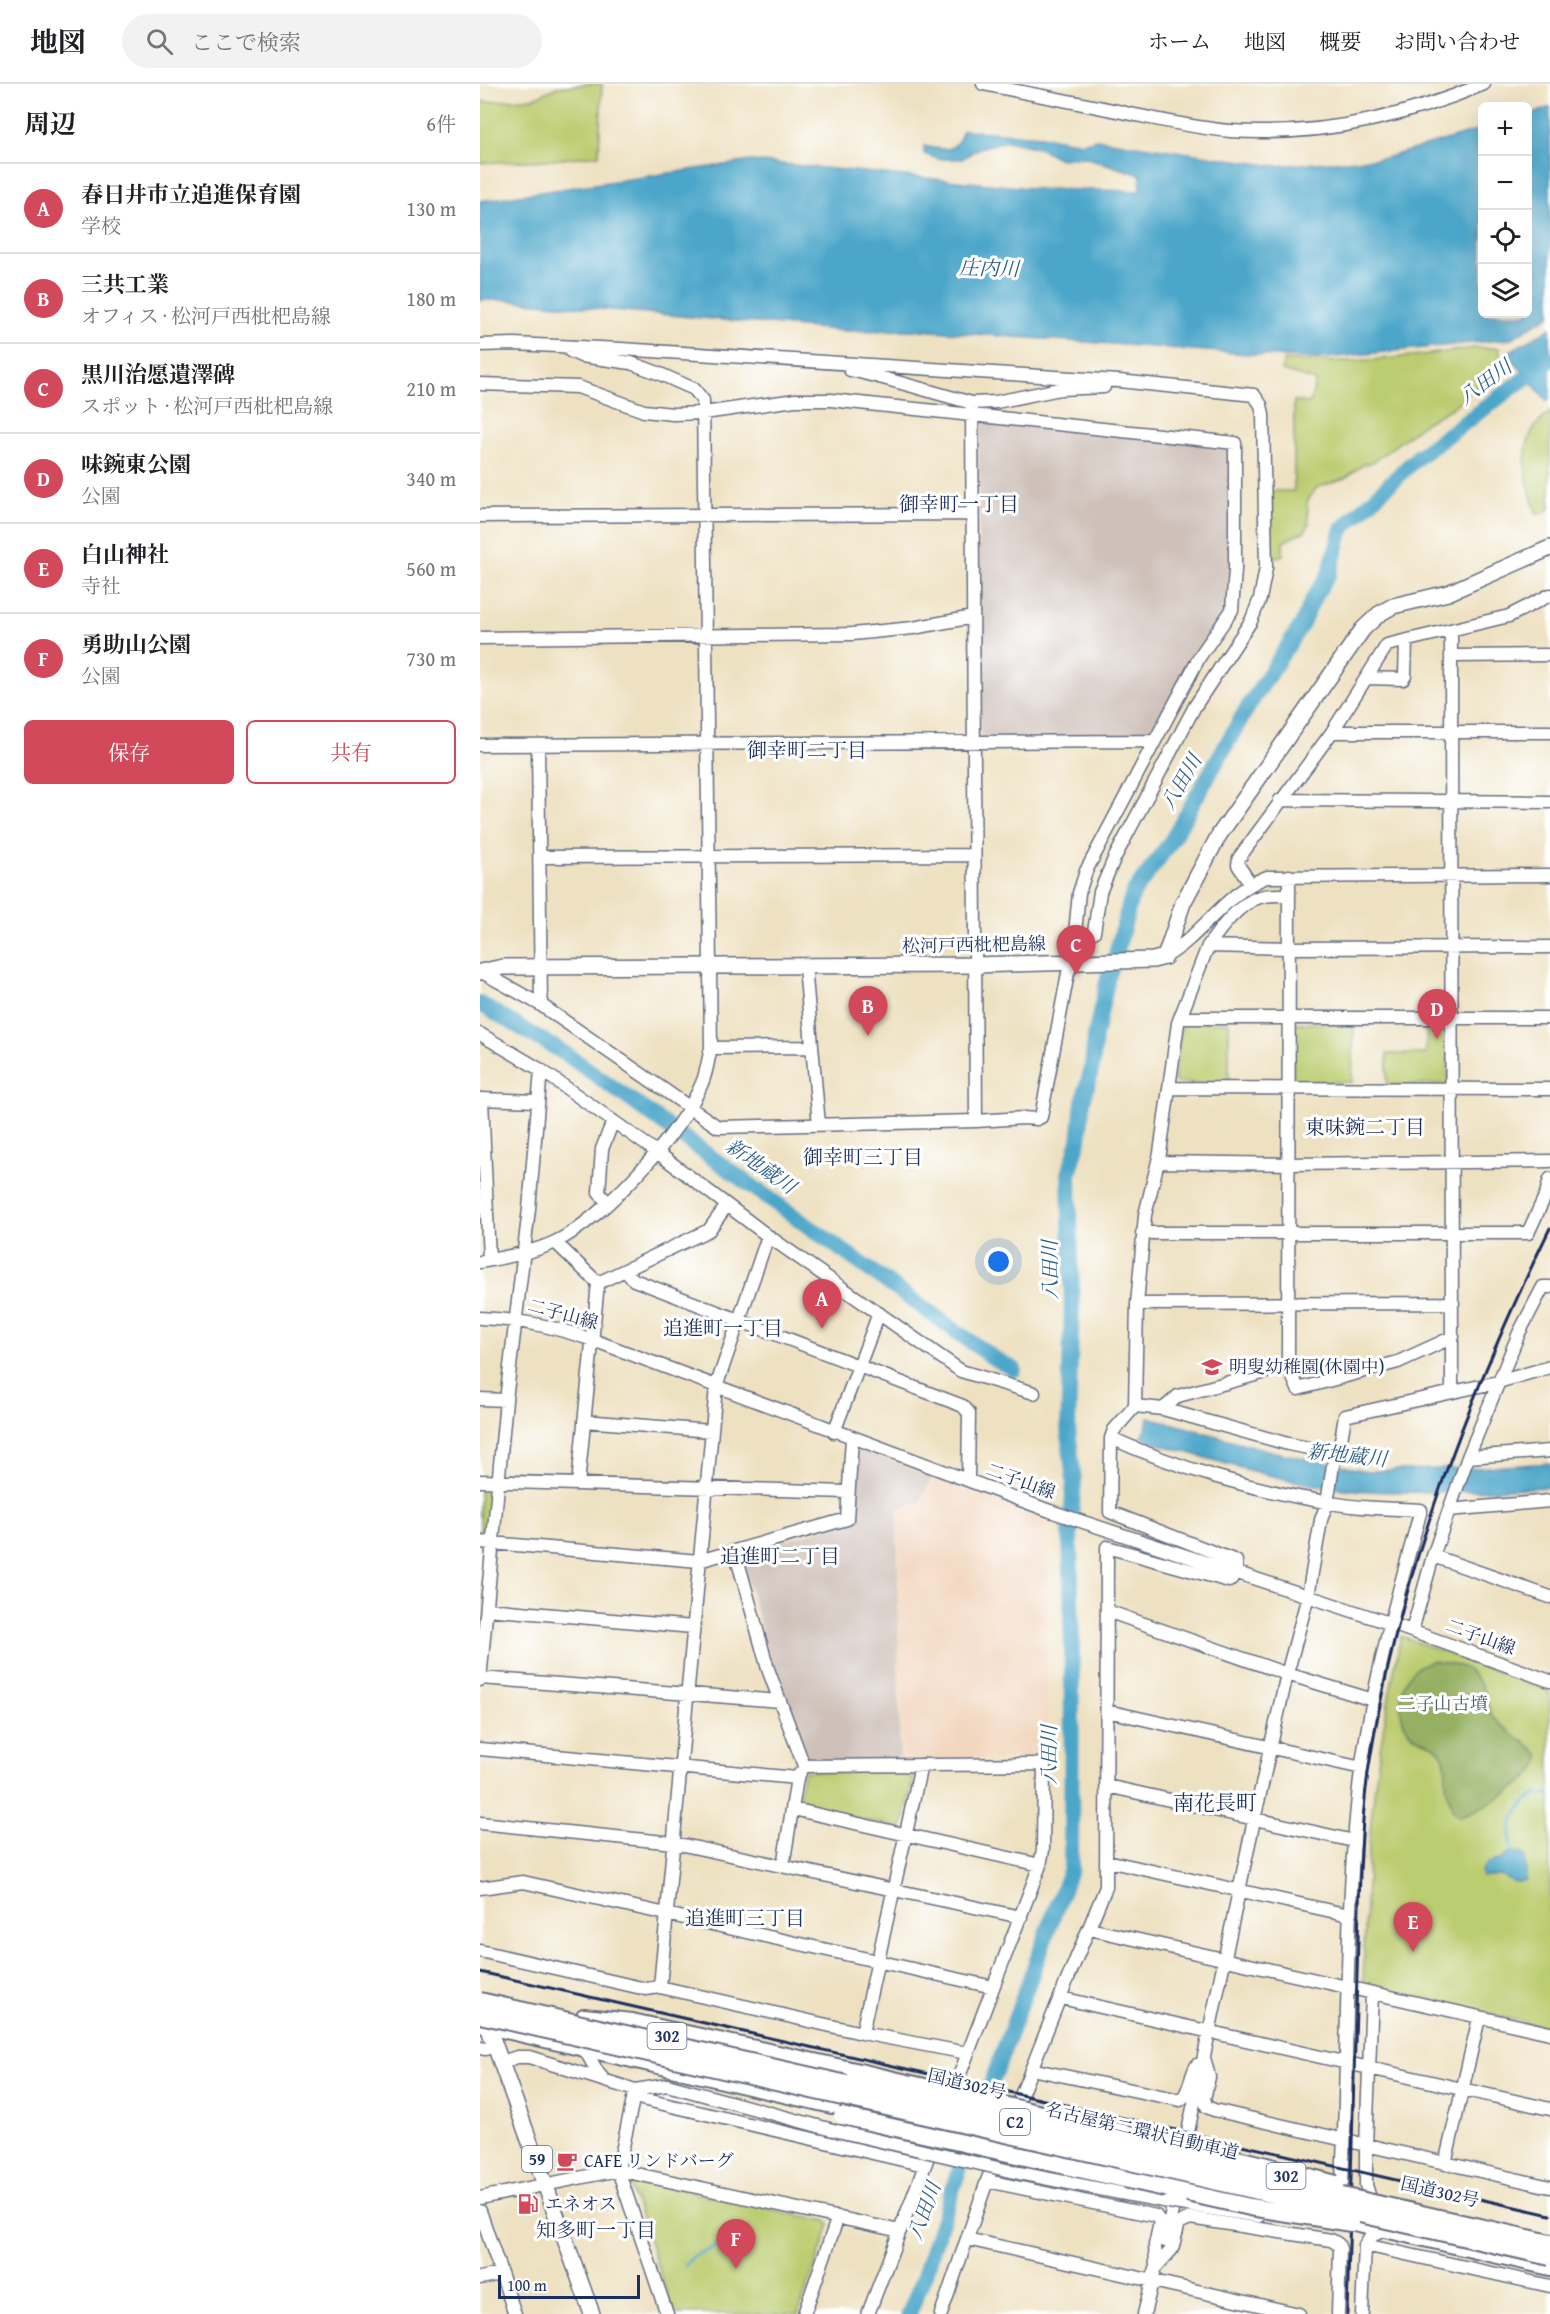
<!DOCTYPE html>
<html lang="ja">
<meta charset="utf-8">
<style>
:root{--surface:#fff;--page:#f2f2f2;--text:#202124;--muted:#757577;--line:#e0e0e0;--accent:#d1495b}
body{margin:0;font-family:"Gentium Book Plus","Noto Serif JP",serif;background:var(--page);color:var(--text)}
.controls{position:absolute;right:18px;top:18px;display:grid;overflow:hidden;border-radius:9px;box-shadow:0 6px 24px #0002}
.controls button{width:54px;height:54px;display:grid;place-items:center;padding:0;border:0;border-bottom:2px solid var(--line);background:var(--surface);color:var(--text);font:30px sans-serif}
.scale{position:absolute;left:18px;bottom:15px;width:142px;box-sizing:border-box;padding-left:6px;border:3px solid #1b2f5e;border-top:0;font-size:16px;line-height:21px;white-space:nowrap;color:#1b2f5e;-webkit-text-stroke:4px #fff;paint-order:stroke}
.you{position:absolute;left:519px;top:1178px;width:21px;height:21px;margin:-15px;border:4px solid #fff;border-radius:50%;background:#1a73e8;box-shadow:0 0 0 9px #1a73e833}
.badge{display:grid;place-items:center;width:39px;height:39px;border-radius:50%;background:var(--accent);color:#fff;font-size:20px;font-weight:700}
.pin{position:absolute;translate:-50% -50px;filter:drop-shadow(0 2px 3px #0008)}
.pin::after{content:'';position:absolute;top:32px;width:21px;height:18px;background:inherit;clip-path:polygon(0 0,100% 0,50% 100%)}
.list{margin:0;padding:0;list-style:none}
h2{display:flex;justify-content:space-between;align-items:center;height:78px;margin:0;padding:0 24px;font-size:26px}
h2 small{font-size:20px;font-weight:400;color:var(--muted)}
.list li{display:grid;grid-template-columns:39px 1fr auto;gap:18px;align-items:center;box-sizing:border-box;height:90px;padding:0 24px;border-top:2px solid var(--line)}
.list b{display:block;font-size:22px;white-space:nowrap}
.list p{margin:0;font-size:20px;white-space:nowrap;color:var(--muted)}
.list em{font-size:20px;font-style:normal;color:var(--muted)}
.actions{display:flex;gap:12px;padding:18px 24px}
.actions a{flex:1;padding:14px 0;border:2px solid var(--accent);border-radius:9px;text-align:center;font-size:21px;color:var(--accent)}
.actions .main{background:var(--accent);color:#fff}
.icon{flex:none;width:33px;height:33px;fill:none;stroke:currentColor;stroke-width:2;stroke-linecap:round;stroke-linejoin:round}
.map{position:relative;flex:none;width:1070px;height:2230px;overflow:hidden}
header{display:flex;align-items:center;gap:36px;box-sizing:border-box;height:84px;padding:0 30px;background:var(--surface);border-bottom:2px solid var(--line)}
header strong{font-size:28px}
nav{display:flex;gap:33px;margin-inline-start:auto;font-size:21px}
.search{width:420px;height:54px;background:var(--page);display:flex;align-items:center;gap:15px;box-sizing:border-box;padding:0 21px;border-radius:33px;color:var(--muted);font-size:22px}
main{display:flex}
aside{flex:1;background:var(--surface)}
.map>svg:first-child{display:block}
.built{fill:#f2d5bd}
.industrial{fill:#cfc1ba}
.green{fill:#bccc6f;stroke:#6c7e66;stroke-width:1.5}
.forest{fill:#95b062;stroke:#587060;stroke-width:1.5}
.water{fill:#4ba6c9;stroke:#336a94;stroke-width:1.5}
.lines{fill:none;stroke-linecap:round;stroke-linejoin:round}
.stream{stroke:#4ba6c9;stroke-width:3}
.river{stroke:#4ba6c9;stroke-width:16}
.minor-casing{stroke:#656d81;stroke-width:15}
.major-casing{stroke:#656d81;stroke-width:18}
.highway-casing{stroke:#656d81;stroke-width:20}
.minor{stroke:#fff;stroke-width:12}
.major{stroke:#fff;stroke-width:15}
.highway{stroke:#fff;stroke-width:16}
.rail{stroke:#1b2f5e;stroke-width:3}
.minor-bridge-casing{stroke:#656d81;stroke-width:15;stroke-linecap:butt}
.highway-bridge-casing{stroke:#656d81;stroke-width:20;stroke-linecap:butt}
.minor-bridge{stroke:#fff;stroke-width:12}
.highway-bridge{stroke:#fff;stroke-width:16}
.labels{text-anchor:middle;stroke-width:6;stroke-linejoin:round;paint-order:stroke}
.shield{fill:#fff;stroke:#5f6d8e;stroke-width:1.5}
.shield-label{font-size:16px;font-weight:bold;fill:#1b2f5e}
.street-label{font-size:18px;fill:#1b2f5e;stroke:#fff}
.poi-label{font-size:18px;fill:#1b2f5e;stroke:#fff;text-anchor:start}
.park-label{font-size:18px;fill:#4b5e63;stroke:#fff}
.water-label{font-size:20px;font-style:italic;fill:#2e5f89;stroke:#fff}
.neighbourhood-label{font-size:20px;fill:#1b2f5e;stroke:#fff}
.quarter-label{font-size:21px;fill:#1b2f5e;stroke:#fff}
</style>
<header>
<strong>地図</strong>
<div class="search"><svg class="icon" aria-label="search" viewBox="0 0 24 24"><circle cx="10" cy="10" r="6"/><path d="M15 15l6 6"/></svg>ここで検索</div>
<nav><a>ホーム</a><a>地図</a><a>概要</a><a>お問い合わせ</a></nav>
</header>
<main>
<aside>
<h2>周辺<small>6件</small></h2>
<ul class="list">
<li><span class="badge">A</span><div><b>春日井市立追進保育園</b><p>学校</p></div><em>130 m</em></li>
<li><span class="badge">B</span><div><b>三共工業</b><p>オフィス · 松河戸西枇杷島線</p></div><em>180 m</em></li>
<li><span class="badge">C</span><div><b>黒川治愿遺澤碑</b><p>スポット · 松河戸西枇杷島線</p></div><em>210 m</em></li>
<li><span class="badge">D</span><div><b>味鋺東公園</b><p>公園</p></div><em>340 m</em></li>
<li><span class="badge">E</span><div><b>白山神社</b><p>寺社</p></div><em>560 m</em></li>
<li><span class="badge">F</span><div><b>勇助山公園</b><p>公園</p></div><em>730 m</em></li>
</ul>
<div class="actions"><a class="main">保存</a><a>共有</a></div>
</aside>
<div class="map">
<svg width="1070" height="2230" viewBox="0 0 1070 2230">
<rect width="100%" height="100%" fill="#fff"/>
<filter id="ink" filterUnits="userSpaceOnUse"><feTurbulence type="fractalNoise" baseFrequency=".0167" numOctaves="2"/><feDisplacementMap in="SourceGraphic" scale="12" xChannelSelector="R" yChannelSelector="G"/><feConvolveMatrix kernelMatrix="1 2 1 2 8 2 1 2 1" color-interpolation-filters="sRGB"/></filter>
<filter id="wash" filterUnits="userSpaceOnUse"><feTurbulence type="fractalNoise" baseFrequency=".008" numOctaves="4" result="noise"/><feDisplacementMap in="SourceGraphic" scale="24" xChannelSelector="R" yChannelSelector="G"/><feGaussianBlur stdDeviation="1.35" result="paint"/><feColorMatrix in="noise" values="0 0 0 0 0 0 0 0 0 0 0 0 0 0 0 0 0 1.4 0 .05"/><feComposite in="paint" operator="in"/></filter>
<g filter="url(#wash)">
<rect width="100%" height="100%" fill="#eee1c1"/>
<path class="built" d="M455,1394L566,1435L568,1673L423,1677L418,1426L442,1420Z"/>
<path class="industrial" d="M501,335L747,363L750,366L752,480L748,525L670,653L503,654L500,650L498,338Z
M381,1365L452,1392L441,1418L417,1425L420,1677L332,1678L328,1675L292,1584L261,1473L263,1469L371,1437L375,1368Z"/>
<path class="green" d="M106,0H122L119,71L72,76L0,79V17L7,18L54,14L77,3Z
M995,264H1019L1021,278L1013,288L972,324L945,339L893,378L883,381L865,394L836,404L827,418L829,440L825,447L803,458V471L794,474L791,469V407H814V317L830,319L836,297L802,287L804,276C867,281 932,273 995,264Z
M1070,328V425L1057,431C1048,404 1038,373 1053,345C1057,339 1065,333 1070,328Z
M946,937L965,938L968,941V998L965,1000L907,1001V970H946Z
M705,938H749V1000L697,999L694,996L702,941Z
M813,939L874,940L872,998L813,999Z
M0,1402H8L11,1405L7,1451L0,1453Z
M921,1552L1070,1607V1944L883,1902C885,1844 886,1786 892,1728C898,1669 909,1610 921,1552Z
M431,1686L435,1689L423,1741L419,1744L321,1722L318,1719L323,1690L326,1687Z
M156,2096L346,2137L350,2141L318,2230H194L150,2102Z"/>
<path class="forest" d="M953,1577C982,1580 995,1584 1006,1612C1008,1620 1008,1628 1014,1634C1027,1649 1046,1656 1060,1672C1059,1677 1059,1681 1056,1685C1043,1702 1001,1726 980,1732L973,1727C970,1718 967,1709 966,1699C965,1690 967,1680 963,1672C957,1661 947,1659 937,1654C918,1643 918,1617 925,1599C930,1587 941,1579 953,1577Z"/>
<path class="water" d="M1070,23V231L1030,255L836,275L439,246L366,247L23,216H0V117L271,77L559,105L660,107L661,91L604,73L580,75L559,64L527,57L499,64L482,75H458L444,70V62C465,67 476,69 483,46L561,52L602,59L616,55L795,82L905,74L1002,45V230H1048V32Z
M1070,244V314L1067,317L1027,269Z
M669,1333L794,1368L887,1387L992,1384L1070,1379V1403C1001,1406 934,1412 865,1405C800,1398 737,1377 675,1359L662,1353Z
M1036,1768L1043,1770L1045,1773L1046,1797L1034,1798L1020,1791L1002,1793L1001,1786L1008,1779L1020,1776L1028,1770Z"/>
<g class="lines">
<path class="stream" d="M1032,1769C1029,1749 1030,1730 1048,1716C1055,1711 1061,1708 1070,1711
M205,2182C216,2163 236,2172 245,2149"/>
<path class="river" d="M0,920L86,970L515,1275L534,1285
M429,2230L444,2192L476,2095L591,1784L592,1569L590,1445L594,1398L588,1345L592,1219L589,1090L599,1056L603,1017L612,983L615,952L628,893L635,874L650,818L654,808L690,759L766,626L822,540L834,513L849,490L862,445L938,373L1070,276"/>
</g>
</g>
<g filter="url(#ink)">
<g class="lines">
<g class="minor-casing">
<path id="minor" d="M503,0C551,10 599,19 646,29C681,36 715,44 750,47C837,53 925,33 1004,0
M0,261L34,260L141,265L639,297L774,311L781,321L783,331L786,484L780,515L771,537L715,622L634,775L620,808L614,848
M370,286C411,295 451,308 492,319L496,1037
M0,300L98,303L164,327L193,330L224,329L315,316H351L755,359V486L752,526L720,572L606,787L599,809L592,879L588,889L561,1033L557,1035L543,1034L496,1037L238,1043L61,921L0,887
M492,319L516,318L580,305L624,303
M0,432L492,430
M971,548L972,1308
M0,554L372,550L433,544L493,533
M972,572L1070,571
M887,594L923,595L925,592L926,557
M852,648H1070
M0,661L674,657
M58,661L61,921
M800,716L1070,718
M60,773L494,771
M770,799L758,781L759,774L852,648L907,561L1029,532L1070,511
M808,811C799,811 789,810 780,813C759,819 740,845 728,862L698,939L680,1069L665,1131L657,1220L655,1322L683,1325L808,1360L855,1369
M728,862L808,864L1070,863
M685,873C725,849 744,809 787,793L1070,791
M325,882L339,1041
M700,934H1070
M0,950L61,986L178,1069L288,1152L481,1287L554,1309
M231,964L332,963
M689,1004L1070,1005
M0,1015L58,1017
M2,1015L9,1176
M678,1078L809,1080L1070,1077
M128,1119L119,1109L122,1065L133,1037
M662,1149H1048L1066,1110L1070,1095
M75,1158L118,1199L229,1146L247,1121
M0,1178C25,1173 52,1169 75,1158C123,1135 202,1049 222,999C227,988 228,975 231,964L223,316L214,305L178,289L151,279L101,272L90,267
M145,1187L154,1196L483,1322L489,1329L488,1396
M1070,1203H1063L1039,1249L988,1373L1070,1367
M657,1220L973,1219
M0,1234C44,1236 71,1242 113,1256L570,1427L909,1539L1070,1597
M808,1282L809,792
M0,1315L26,1316
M683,1325L698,1312L808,1282L818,1305L918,1278L973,1253
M104,1337L231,1347
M354,1348L399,1229
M631,1354C697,1384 774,1406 845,1418C876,1424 909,1425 941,1426C917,1512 893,1598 881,1687C864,1823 869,1962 862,2099L858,2105
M0,1397L368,1408
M98,1400L118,1199
M969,1426L988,1373
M0,1458L219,1477L367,1435L372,1354
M255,1467L288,1585L324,1682L564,1680L563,1766L560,1781L388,2230
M953,1472L1070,1513
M7,1525L213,1543
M627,1527L807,1590L893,1616
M932,1547L953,1472L969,1426L1070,1417
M0,1594L300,1617
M0,1596L26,1316L49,1125L61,986
M627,1627L882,1684
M0,1665L317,1694
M627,1702L874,1757
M313,1725L560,1781
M0,1739L194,1759L541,1833
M627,1777L869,1831
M303,1782L317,1694L320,1689
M0,1804L43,1798L513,1903
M610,1845L1070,1949
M0,1867L166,1905L180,1903L382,1949L487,1969
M180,1903L236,1303L288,1152
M581,1914L1070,2025
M382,1949L441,1681
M0,1964L6,1965
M104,1964L118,1989L124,1996
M725,1977L729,1993L724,2015L727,2023L734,2026L1070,2103
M22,1978L37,1973H49L155,2006L187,2001L349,2045
M551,1985L700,2016C710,2010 710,1991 717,1981
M155,2006L162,2015L444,2081
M155,2006L138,2086L187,2230
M706,2057L774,1736L807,1590L828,1512L841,1436L847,1419L855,1369L860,1362L865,1332L1018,1298L1070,1283
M965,2080L999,1934
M507,2097L676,2132L680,2138L675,2161L676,2183
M640,2109L689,2118
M889,2111L886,2101V2062L892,1910
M0,2114L138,2086L420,2147
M700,2120L779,2132
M0,2127L35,2230
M487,2155L819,2230
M685,2157L696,2110
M885,2161L1070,2202
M676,2183L692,2165L699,2139L710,2134L851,2156L858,2160L860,2165L858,2230
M0,2194L21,2190
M324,2230L358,2133
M461,2230L507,2097L576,1923L626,1803L627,1463L749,1497L756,1490V1477L630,1428L631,1354L634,1346L655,1322
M664,2230L674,2190
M882,2230L885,2161L890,2153L904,2146"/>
</g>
<g class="major-casing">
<path id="major" d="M0,888L23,883L495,881L673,876L685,873L703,819L739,751L883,545L899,530L913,522L968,509L1070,464
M5,1934L112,2230"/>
</g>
<g class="highway-casing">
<path id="highway" d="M104,1933L152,1938L375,1987
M0,1940L352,2021
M646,2087L794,2120
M857,2134L1070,2183"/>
</g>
<use href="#minor" class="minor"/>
<use href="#major" class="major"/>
<use href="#highway" class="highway"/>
<path class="rail" d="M0,1888L1070,2131
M867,2230L880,1788C882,1748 884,1709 891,1670C921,1486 989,1311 1070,1144"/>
<g class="minor-bridge-casing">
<path id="minor-bridge" d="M349,2045L539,2089L640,2109
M689,2118L700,2120"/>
</g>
<g class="highway-bridge-casing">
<path id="highway-bridge" d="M0,1917L1070,2159
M0,1931L1070,2173
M375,1987L779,2080L856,2100
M362,2032L770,2123L871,2139"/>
</g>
<use href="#minor-bridge" class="minor-bridge"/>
<use href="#highway-bridge" class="highway-bridge"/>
</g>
</g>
<defs>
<g id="school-bare" transform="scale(1.62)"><path d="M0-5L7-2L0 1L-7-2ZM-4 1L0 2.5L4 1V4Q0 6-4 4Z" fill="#d1495b" stroke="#fff" stroke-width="2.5" paint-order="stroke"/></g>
<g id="cafe-bare" transform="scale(1.62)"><path d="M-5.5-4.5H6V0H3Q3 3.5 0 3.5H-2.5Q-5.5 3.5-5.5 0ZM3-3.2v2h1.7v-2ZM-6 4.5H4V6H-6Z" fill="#d1495b" stroke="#fff" stroke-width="2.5" paint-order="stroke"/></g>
<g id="fuel-bare" transform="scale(1.62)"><path d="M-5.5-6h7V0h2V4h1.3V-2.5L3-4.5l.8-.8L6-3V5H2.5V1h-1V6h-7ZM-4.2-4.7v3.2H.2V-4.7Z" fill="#d1495b" stroke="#fff" stroke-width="2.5" paint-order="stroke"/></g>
</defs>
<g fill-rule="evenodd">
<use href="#school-bare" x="732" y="1283"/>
<use href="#cafe-bare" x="87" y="2077"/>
<use href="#fuel-bare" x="48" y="2120"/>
</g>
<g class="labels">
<g class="shield">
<rect x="167.5" y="1939" width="39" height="26" rx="4.5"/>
<rect x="520" y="2025" width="30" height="26" rx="4.5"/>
<rect x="42" y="2062" width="30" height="26" rx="4.5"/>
<rect x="786.5" y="2079" width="39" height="26" rx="4.5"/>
</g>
<g class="shield-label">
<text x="187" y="1958">302</text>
<text x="535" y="2044">C2</text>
<text x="57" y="2081">59</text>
<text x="806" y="2098">302</text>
</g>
<g class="street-label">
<text transform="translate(494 861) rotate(-1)" y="6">松河戸西枇杷島線</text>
<text transform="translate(83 1230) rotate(15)" y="6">二子山線</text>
<text transform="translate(541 1397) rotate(20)" y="6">二子山線</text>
<text transform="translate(1001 1553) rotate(20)" y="6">二子山線</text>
<text transform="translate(487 2000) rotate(13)" y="6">国道302号</text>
<text transform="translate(662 2047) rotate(13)" y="6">名古屋第二環状自動車道</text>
<text transform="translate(960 2108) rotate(13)" y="6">国道302号</text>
</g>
<g class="poi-label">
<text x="749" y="1289">明叟幼稚園(休園中)</text>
<text x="104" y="2083">CAFE リンドバーグ</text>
<text x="65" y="2126">エネオス</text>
</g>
<g class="park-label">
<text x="963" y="1626">二子山古墳</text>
</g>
<g class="water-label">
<text transform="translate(509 184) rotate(2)" y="7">庄内川</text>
<text transform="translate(1005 298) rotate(-37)" y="7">八田川</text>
<text transform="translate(701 698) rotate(-60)" y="7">八田川</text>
<text transform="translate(281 1082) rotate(35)" y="7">新地蔵川</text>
<text transform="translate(570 1186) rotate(-91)" y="7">八田川</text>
<text transform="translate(867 1371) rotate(6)" y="7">新地蔵川</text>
<text transform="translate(569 1671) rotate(-90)" y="7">八田川</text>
<text transform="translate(444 2127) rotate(-70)" y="7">八田川</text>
</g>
<g class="neighbourhood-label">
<text x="479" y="427">御幸町一丁目</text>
<text x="327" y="673">御幸町二丁目</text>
<text x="885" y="1050">東味鋺二丁目</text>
<text x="383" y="1080">御幸町三丁目</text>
<text x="243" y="1251">追進町一丁目</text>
<text x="300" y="1479">追進町二丁目</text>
<text x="265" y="1841">追進町三丁目</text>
<text x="116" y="2153">知多町一丁目</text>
</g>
<g class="quarter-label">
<text x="735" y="1726">南花長町</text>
</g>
</g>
</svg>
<div class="controls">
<button>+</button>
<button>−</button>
<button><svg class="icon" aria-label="locate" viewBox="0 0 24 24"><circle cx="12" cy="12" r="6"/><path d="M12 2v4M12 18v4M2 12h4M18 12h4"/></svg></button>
<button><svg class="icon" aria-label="layers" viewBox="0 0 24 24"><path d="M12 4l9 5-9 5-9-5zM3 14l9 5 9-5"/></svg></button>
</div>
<div class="scale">100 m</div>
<div class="you"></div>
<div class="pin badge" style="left:342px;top:1245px">A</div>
<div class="pin badge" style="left:388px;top:952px">B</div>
<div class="pin badge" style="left:596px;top:891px">C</div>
<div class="pin badge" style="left:957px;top:955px">D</div>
<div class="pin badge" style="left:933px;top:1868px">E</div>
<div class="pin badge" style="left:256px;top:2185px">F</div>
</div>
</main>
